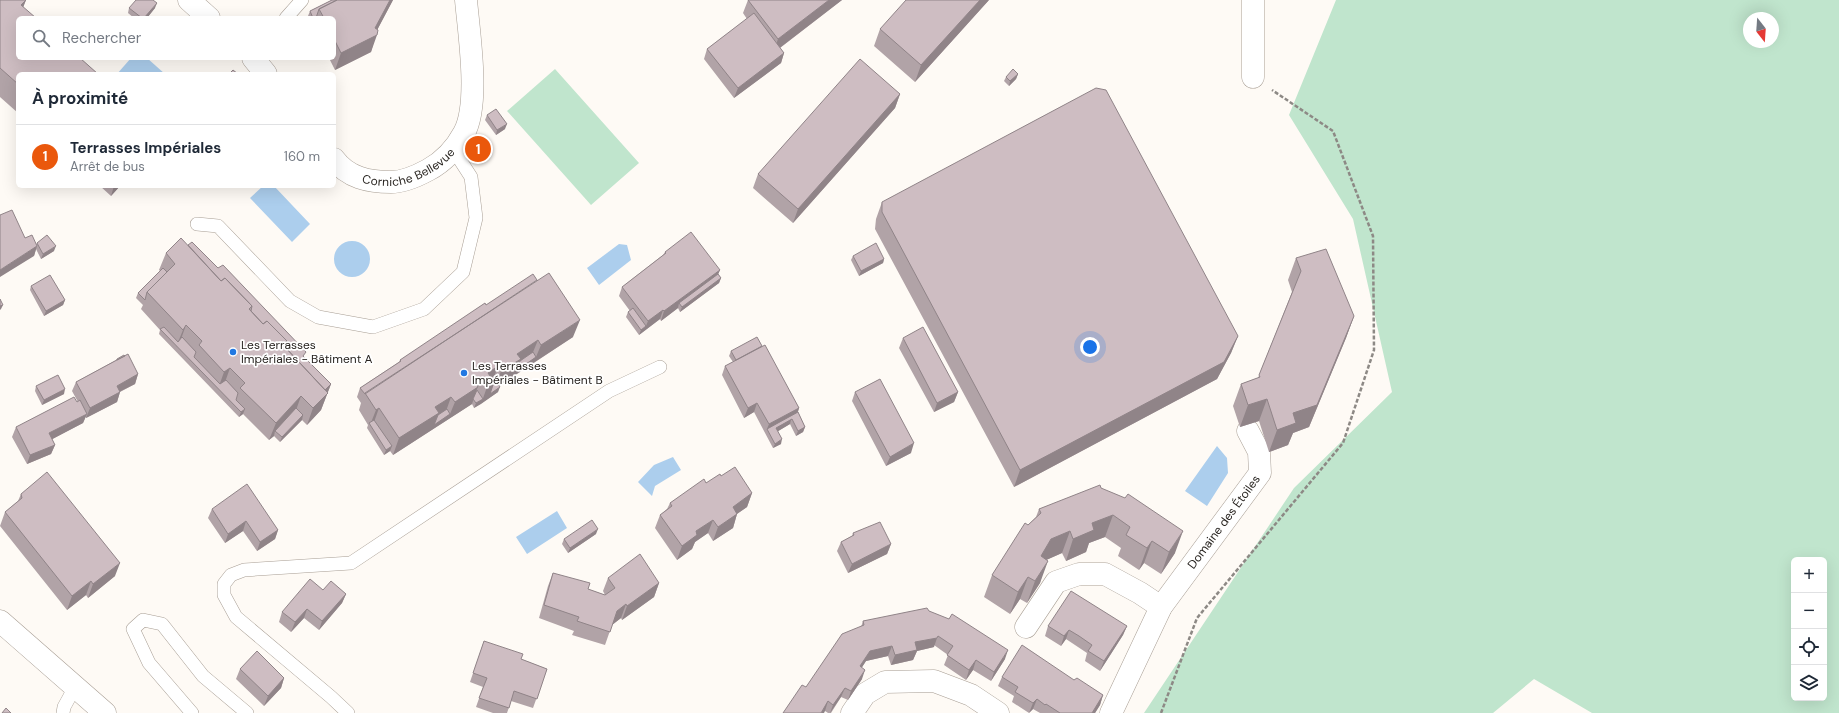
<!DOCTYPE html>
<html lang="fr">
<meta charset="utf-8">
<style>
:root{--surface:#fff;--page:#f6f6f7;--text:#1f2937;--muted:#747a83;--line:#e0e1e3;--accent:#ea580c}
body{margin:0;font-family:"DM Sans",sans-serif;background:var(--page);color:var(--text)}
.controls{position:absolute;right:12px;bottom:12px;display:grid;overflow:hidden;border-radius:6px;box-shadow:0 4px 16px #0002}
.controls button{width:36px;height:36px;display:grid;place-items:center;padding:0;border:0;border-bottom:1px solid var(--line);background:var(--surface);color:var(--text);font:20px sans-serif}
.compass{position:absolute;left:1743px;top:12px;width:36px;height:36px;border-radius:50%;background:var(--surface);box-shadow:0 4px 16px #0002;rotate:163deg}
.you{position:absolute;left:1090px;top:347px;width:14px;height:14px;margin:-10px;border:3px solid #fff;border-radius:50%;background:#1a73e8;box-shadow:0 0 0 6px #1a73e833}
.badge{display:grid;place-items:center;width:26px;height:26px;border-radius:50%;background:var(--accent);color:#fff;font-size:13px;font-weight:700}
.pin{position:absolute;translate:-50% -50%;border:2px solid #fff;box-shadow:0 1px 4px #0006}
.list{margin:0;padding:0;list-style:none}
h2{display:flex;justify-content:space-between;align-items:center;height:52px;margin:0;padding:0 16px;font-size:17px}
h2 small{font-size:13px;font-weight:400;color:var(--muted)}
.list li{display:grid;grid-template-columns:26px 1fr auto;gap:12px;align-items:center;box-sizing:border-box;height:64px;padding:0 16px;border-top:1px solid var(--line)}
.list b{display:block;font-size:15px;white-space:nowrap}
.list p{margin:0;font-size:13px;white-space:nowrap;color:var(--muted)}
.list em{font-size:13px;font-style:normal;color:var(--muted)}
.icon{flex:none;width:22px;height:22px;fill:none;stroke:currentColor;stroke-width:2;stroke-linecap:round;stroke-linejoin:round}
.map{position:relative;flex:none;width:1839px;height:713px;overflow:hidden}
.search{position:absolute;background:var(--surface);box-shadow:0 4px 16px #0002;left:16px;top:16px;width:320px;height:44px;display:flex;align-items:center;gap:10px;box-sizing:border-box;padding:0 14px;border-radius:6px;color:var(--muted);font-size:15px}
.panel{position:absolute;background:var(--surface);box-shadow:0 4px 16px #0002;left:16px;top:72px;width:320px;height:116px;border-radius:6px}
.map>svg:first-child{display:block}
.green{fill:#c0e5cd;fill-rule:evenodd}
.water{fill:#acceed}
.lines{fill:none;stroke-linecap:round;stroke-linejoin:round}
.lane-casing{stroke:#a89e94;stroke-width:14}
.street-casing{stroke:#a89e94;stroke-width:23}
.secondary-casing{stroke:#a89e94;stroke-width:23}
.path{stroke:#8d8985;stroke-width:2.5;stroke-dasharray:4 2;stroke-linecap:butt}
.lane{stroke:#fff;stroke-width:13}
.street{stroke:#fff;stroke-width:22}
.secondary{stroke:#fff;stroke-width:22}
.wall{fill:#b1a3a7}
.shaded-wall{fill:#908488}
.building{fill:#cebdc2;stroke:#908488}
.poi-dot{fill:#2178e2;stroke:#fff;stroke-width:1.5}
.labels{text-anchor:middle;stroke-width:3.5;stroke-linejoin:round;paint-order:stroke}
.street-label{font-size:12px;fill:#282420;stroke:#fff}
.poi-label{font-size:12px;fill:#282420;stroke:#fff;text-anchor:start}
</style>
<div class="map">
<svg width="1839" height="713" viewBox="0 0 1839 713">
<rect width="100%" height="100%" fill="#fefaf5"/>
<path class="green" d="M1336,0H1839V713H1592L1534,679L1493,713H1144L1294,488L1392,392L1353,219L1289,115ZM1749,18H1773V42H1749ZM1794,560H1824V698H1794Z
M555,69L639,163L591,205L507,111Z"/>
<path class="water" d="M131,58H147L165,74H117Z
M263,186H274L310,224L292,242L250,198Z
M334 259a18 18 0 1 1 36 0a18 18 0 1 1-36 0Z
M619,244L627,245L631,260L599,285L587,268Z
M1217,446L1227,458L1228,473L1207,506L1185,491Z
M673,457L681,470L655,486L652,496L638,482L654,465Z
M557,511L567,528L527,554L516,537Z"/>
<g class="lines">
<g class="lane-casing">
<path id="lane" d="M286,18L302,0
M197,224L218,226L290,301L318,317L373,327L424,309L463,272L476,218L471,177L453,149
M63,713L64,707L75,687
M192,713L149,663L133,629L143,620L162,624L203,676L247,713
M348,713L331,697L236,617L224,595V584L231,575L244,570L351,563L609,391L660,367"/>
</g>
<g class="street-casing">
<g id="street">
<path d="M189,0L209,18"/>
<path d="M1253,0V77"/>
<path d="M253,58L266,74"/>
<path id="s1" d="M334,159C348,178 369,182 391,182C404,182 417,176 428,170C443,162 456,148 464,133C480,104 469,34 466,0"/>
<path d="M1026,627L1056,582L1079,574H1105L1140,593L1161,607"/>
<path d="M852,713L865,694L885,682L934,681L971,695L998,713"/>
<path id="s2" d="M1111,713L1161,607L1260,473L1259,452L1248,431"/>
</g>
</g>
<g class="secondary-casing">
<path id="secondary" d="M0,621L105,713"/>
</g>
<path class="path" d="M1161,713L1197,618L1343,443L1374,350L1373,236L1333,131L1272,90"/>
<use href="#lane" class="lane"/>
<use href="#street" class="street"/>
<use href="#secondary" class="secondary"/>
</g>
<path class="wall" d="M0,0H26L23,7L18,74V113L0,97Z
M332,0H393L377,30L371,52L335,70L329,58H334V18H309L308,16L310,11Z
M748,0H842L780,48L784,53L781,63L734,98L704,59L707,49L747,19L743,13Z
M989,0L915,82L874,46L880,29Z
M129,8H155L147,18H134L128,13Z
M1018,74L1016,79L1009,86L1004,81L1006,77Z
M900,94L895,108L793,223L753,188L758,174Z
M487,115L505,129L496,135L485,120Z
M100,186H120L111,196Z
M882,202L1238,336L1231,353L1217,379L1014,487L875,229L876,219Z
M25,238L36,245L37,243L54,251L41,259L36,249L34,256Z
M188,245L304,357L331,384L321,410L307,425L302,420L280,442L274,436L269,440L243,414L239,417L159,334L160,330L141,309L143,305L136,298L138,293L160,271L159,270L166,253Z
M665,252L720,270L718,274L721,278L719,283L680,312L678,308L661,321L660,319L639,335L626,317L628,312L630,311L619,296L622,287L663,255Z
M853,256L884,259L883,263L859,276L851,260Z
M1296,258L1354,316L1346,338L1309,427L1293,433L1288,445L1269,452L1259,421L1240,427L1233,406L1241,384L1258,378L1292,292L1288,280Z
M31,286L65,300L63,305L44,316L30,290Z
M486,305L573,337L499,386L498,392L474,408L472,404L393,455L390,451L384,455L367,428L368,425L359,410L361,403L357,397L360,388L399,362L400,360Z
M903,338L958,392L954,402L934,412L899,348Z
M762,346L799,408L798,412L805,427L803,432L796,436L790,424L778,431L781,444L773,448L754,412L744,418L722,375L725,366L733,362L729,356L731,351Z
M117,359L138,374L135,384L120,392L117,402L86,418V416L83,423L52,439L55,445L51,454L27,464L12,437L16,427L78,402L72,391L76,382L116,360Z
M36,386L64,394L42,405L35,391Z
M855,392L911,453L886,466L852,401Z
M721,476L752,493L747,507L737,514L733,528L713,541L708,533L695,542L692,549L677,560L655,528L660,515L667,509L670,503L706,483Z
M1101,488L1175,553L1161,574L1144,563L1139,570L1118,556L1121,548L1105,537L1089,543L1086,552L1066,561L1062,553L1046,560L1040,583L1027,603L1020,599L1010,614L984,597L992,575L1028,525L1036,517L1039,509Z
M21,494L115,576L88,598L86,595L67,610L0,526L5,512L18,501Z
M212,509L278,530L275,539L257,551L243,531L225,543L208,518Z
M853,533L891,544L887,554L848,573L837,551L841,542L852,536Z
M596,534L568,553L562,544L564,539Z
M553,573L588,589L605,595L603,591L608,578L659,583L654,597L622,620L621,618L612,625L605,645L572,635L574,631L539,618L548,586Z
M323,590L346,594L342,603L319,630L304,618L291,632L279,622L282,612Z
M929,611L1005,659L991,681L973,670L966,680L944,665L948,655L934,645V647L917,651L913,660L891,665L888,656L866,661L862,667V679L848,700L841,697L831,713H828L825,711L806,687L861,627L863,621Z
M1048,626H1127L1123,635L1100,671L1085,661L1087,653L1066,639L1061,646L1045,636Z
M484,641L521,659L547,669L533,708L511,701L507,713H493L476,707L483,687L470,682Z
M240,669L284,678L281,688L264,706L236,679Z
M1002,677L1074,680L1103,695L1100,705L1095,713H1040L1033,709L1029,713L1012,702L1014,696L998,686Z"/>
<path class="shaded-wall" d="M26,0L19,18L21,5Z
M390,0H393L374,36L377,35L371,52L335,70L341,53L375,28Z
M829,0H842L773,53L778,39Z
M980,0H989L915,82L921,65Z
M157,3L155,8L147,18H144Z
M784,53L781,63L734,98L738,88Z
M1018,74L1016,79L1009,86L1010,81Z
M900,94L895,108L793,223L798,209Z
M507,124L505,129L496,135L497,130Z
M114,186H120L111,196Z
M37,246L34,256L0,277V270Z
M56,246L54,251L41,259L43,254Z
M884,259L883,263L859,276L861,271Z
M720,270L716,279L679,303L678,308L661,321L664,311Z
M721,278L719,283L680,312L682,307Z
M65,300L63,305L44,316L46,311Z
M3,305L1,309L0,310V306Z
M663,310L660,319L639,335L641,330L646,326L648,321Z
M1354,316L1346,338L1309,427L1293,433L1288,445L1269,452L1277,430L1293,413Z
M580,320L573,337L495,388L501,371L517,354L538,340L531,357H536L541,345Z
M186,325L180,342L176,347L183,330Z
M1238,336L1231,353L1217,379L1014,487L1020,470Z
M498,366L492,383L488,373Z
M230,368L224,385L218,389L224,372Z
M138,374L135,384L113,395L117,386Z
M481,377L472,404L393,455L399,438L435,407L451,397L445,414H450L455,402L475,382Z
M494,382L500,387L498,392L481,404L487,387Z
M331,384L321,410L307,425L313,408L320,396Z
M65,389L64,394L42,405L44,400Z
M120,392L117,402L86,418L90,408Z
M958,392L954,402L934,412L937,403Z
M301,396L295,413L275,431L274,436L269,440L276,423Z
M483,399L481,404L474,408L476,403Z
M1267,399L1259,421L1240,427L1248,405Z
M757,403L754,412L744,418L748,408Z
M379,408L373,425H370L376,410Z
M799,408L796,417L791,420L790,424L775,433L767,429L769,424Z
M245,409L243,414L239,417L241,412Z
M87,414L83,423L45,443L49,433Z
M303,415L302,420L280,442L282,437Z
M805,427L803,432L796,436L798,431Z
M782,439L781,444L773,448L775,444Z
M914,443L911,453L886,466L890,457Z
M55,445L51,454L27,464L30,455Z
M392,446L390,451L384,455L386,450Z
M752,493L747,507L728,520L733,507Z
M737,514L733,528L713,541L718,527Z
M1113,515L1105,537L1089,543L1086,552L1066,561L1073,539L1092,523Z
M713,520L708,533L695,542L692,549L677,560L682,546L696,531Z
M246,521L243,531L225,543L228,534Z
M598,529L596,534L568,553L570,548Z
M278,530L275,539L257,551L260,542Z
M1070,531L1062,553L1044,561L1041,556L1051,539Z
M1183,531L1175,553L1161,574L1169,552Z
M1152,541L1144,563L1139,570L1147,548Z
M891,544L887,554L848,573L852,564Z
M1048,561L1040,583L1027,603L1035,581Z
M120,563L115,576L88,598L93,584Z
M1028,577L1020,599L1010,614L1018,592Z
M91,581L86,595L67,610L72,596Z
M659,583L654,597L622,620L627,606Z
M346,594L342,603L319,630L322,621Z
M626,604L621,618L612,625L617,611Z
M307,609L304,618L291,632L295,622Z
M1127,626L1123,635L1100,671L1104,661Z
M1069,630L1066,639L1061,646L1064,636Z
M937,638L934,647L917,651L913,660L891,665L895,655L915,642Z
M892,646L888,656L866,661L857,675L860,666L870,651Z
M1008,650L1005,659L991,681L994,672Z
M976,660L973,670L966,680L969,670Z
M865,670L862,679L848,700L851,691Z
M284,678L281,688L264,706L268,696Z
M845,688L841,697L830,713L833,705Z
M1103,695L1100,705L1095,713H1092Z
M1037,699L1033,709L1029,713L1033,703Z
M828,701L825,711L824,713H821Z"/>
<path class="building" d="M0,0H26L21,5L36,18H18V58H80L98,74H18V84L0,68Z
M136,0H153L157,3L144,18H142L129,8Z
M332,0H337L319,9L316,18H313L310,11Z
M337,0H390L375,28L378,30L377,35L341,53L334,39V18H324L319,9Z
M748,0H829L778,39Z
M906,0H980L921,65L880,29Z
M754,13L784,53L738,88L707,49Z
M860,59L900,94L798,209L758,174Z
M1013,69L1018,74L1010,81L1006,77Z
M233,70L238,74H229Z
M1096,88L1106,90L1238,336L1224,362L1020,470L882,212V202Z
M496,109L507,124L497,130L487,115Z
M12,210L25,238L32,235L37,246L0,270V215Z
M691,232L720,270L664,311L663,310L648,321L622,287L666,253L665,252Z
M47,235L56,246L43,254L37,243Z
M181,238L221,281L225,278L252,306L249,309L263,324L267,321L287,341L284,346L328,393L313,408L301,396L276,423L240,388L245,383L230,368L224,372L199,345L202,341L186,325L183,330L147,292L175,264L166,253Z
M192,242L218,268L223,265L306,352L303,356L331,384L325,390L285,347L287,341L267,321L263,324L251,311L252,306L225,278L221,281L188,245Z
M876,243L884,259L861,271L853,256Z
M1326,249L1354,316L1317,405L1293,413L1296,423L1277,430L1267,399L1248,405L1241,384L1260,377L1259,375L1301,271L1296,258Z
M163,268L167,272L147,292L145,300L138,293Z
M549,273L580,320L541,345L538,340L517,354L521,359L501,371L498,366L488,373L494,382L487,387L481,377L475,382L478,387L455,402L451,397L435,407L439,413L399,438L379,408L376,410L365,393Z
M533,274L537,280L365,394L360,388L401,361L400,360L485,303L486,305Z
M718,274L721,278L682,307L679,303Z
M50,275L65,300L46,311L31,286Z
M0,299L3,305L0,306Z
M633,308L646,326L641,330L628,312Z
M164,327L178,342L182,337L196,352L194,357L220,384L226,380L238,393L236,400L245,409L241,412L160,329Z
M923,327L958,392L937,403L903,338Z
M757,337L762,346L736,360L731,351Z
M765,345L799,408L769,424L757,403L748,408L725,366Z
M533,352L536,357L516,371L520,361Z
M128,354L138,374L117,386L120,392L90,408L76,382Z
M124,355L125,356L117,360V359Z
M58,375L65,389L44,400L36,386Z
M494,378L500,387L490,394L494,382L492,379Z
M880,379L914,443L890,457L855,392Z
M477,390L483,399L476,403L473,399Z
M74,397L77,402L80,400L87,414L49,433L55,445L30,455L16,427Z
M296,408L303,415L282,437L275,431Z
M447,409L450,414L434,425L438,415Z
M798,412L805,427L798,431L792,419L776,428L782,439L775,444L767,429Z
M374,420L392,446L386,450L369,423Z
M735,467L752,493L733,507L737,514L718,527L713,520L696,531L697,535L682,546L660,515L672,506L670,503L704,479L706,483L720,474L721,476Z
M47,472L120,563L93,584L91,581L72,596L5,512L22,498L21,494Z
M247,484L278,530L260,542L246,521L228,534L212,509Z
M1100,485L1101,488L1125,498L1128,494L1183,531L1169,552L1152,541L1147,548L1126,535L1130,527L1113,515L1092,523L1094,530L1073,539L1070,531L1051,539L1041,556L1048,561L1035,581L1028,577L1018,592L992,575L1025,523L1028,525L1041,513L1039,509Z
M592,520L598,529L570,548L564,539Z
M880,522L891,544L852,564L841,542L854,535L853,533Z
M640,554L659,583L627,606L626,604L617,611L610,632L577,621L579,617L544,605L553,573L590,583L588,589L605,595L615,588L608,578Z
M310,579L323,590L331,581L346,594L322,621L307,609L295,622L282,612Z
M1071,591L1127,626L1104,661L1088,651L1092,645L1079,636L1069,630L1064,636L1048,626Z
M927,608L929,611L949,619L952,614L1008,650L994,672L976,660L969,670L947,655L953,646L938,636L937,638L915,642L917,650L895,655L892,646L870,651L860,666L865,670L851,691L845,688L833,705L828,701L821,713H783L802,685L806,687L842,634L864,625L863,621Z
M484,641L523,654L521,659L547,669L537,699L514,691L509,708L479,698L487,678L473,673Z
M1022,645L1074,680L1077,678L1103,695L1092,713H1060L1046,704L1045,705L1037,699L1033,703L1015,692L1018,687L1002,677Z
M257,651L284,678L268,696L240,669Z
M6,708L11,713H2Z"/>
<g class="poi-dot">
<circle cx="233" cy="352" r="4"/>
<circle cx="464" cy="373" r="4"/>
</g>
<g class="labels">
<g class="street-label">
<text dy="4" stroke="none"><textPath href="#s1" startOffset="85">Corniche Bellevue</textPath></text>
<text dy="4" stroke="none"><textPath href="#s2" startOffset="223">Domaine des Étoiles</textPath></text>
</g>
<g class="poi-label">
<text x="241" y="349">Les Terrasses<tspan x="241" dy="14">Impériales - Bâtiment A</tspan></text>
<text x="472" y="370">Les Terrasses<tspan x="472" dy="14">Impériales - Bâtiment B</tspan></text>
</g>
</g>
</svg>
<div class="controls">
<button>+</button>
<button>−</button>
<button><svg class="icon" aria-label="locate" viewBox="0 0 24 24"><circle cx="12" cy="12" r="6"/><path d="M12 2v4M12 18v4M2 12h4M18 12h4"/></svg></button>
<button><svg class="icon" aria-label="layers" viewBox="0 0 24 24"><path d="M12 4l9 5-9 5-9-5zM3 14l9 5 9-5"/></svg></button>
</div>
<svg class="compass" viewBox="-18 -18 36 36"><path d="M0-13l5 13h-10z" fill="#e53935"/><path d="M0 13l5-13h-10z" fill="#747a83"/></svg>
<div class="you"></div>
<div class="pin badge" style="left:478px;top:149px">1</div>
<div class="search"><svg class="icon" aria-label="search" viewBox="0 0 24 24"><circle cx="10" cy="10" r="6"/><path d="M15 15l6 6"/></svg>Rechercher</div>
<section class="panel">
<h2>À proximité<small></small></h2>
<ul class="list">
<li><span class="badge">1</span><div><b>Terrasses Impériales</b><p>Arrêt de bus</p></div><em>160 m</em></li>
</ul>
</section>
</div>
